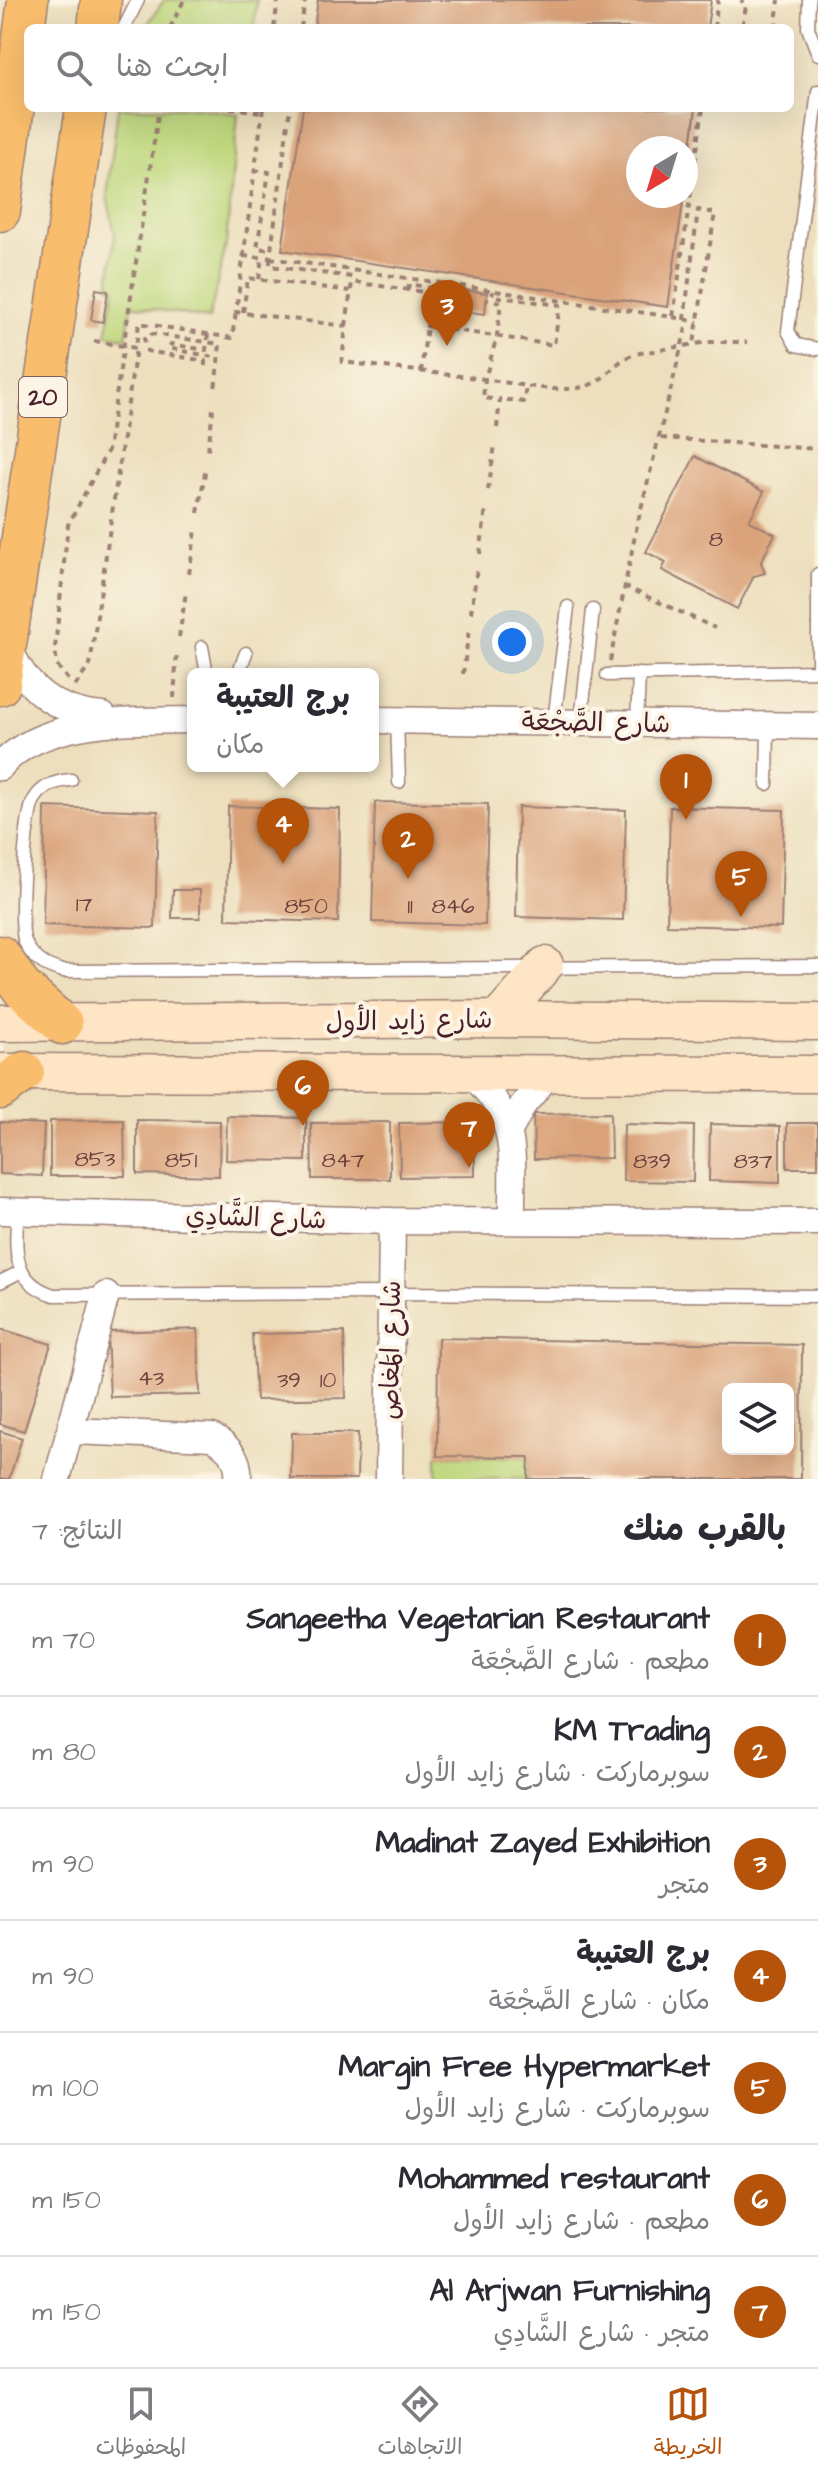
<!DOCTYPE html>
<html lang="ar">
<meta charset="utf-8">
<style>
:root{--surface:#fff;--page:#f7f7f7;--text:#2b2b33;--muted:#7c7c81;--line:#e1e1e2;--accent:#b45309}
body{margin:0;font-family:"Architects Daughter","Playpen Sans Arabic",sans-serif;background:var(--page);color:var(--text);direction:rtl}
.controls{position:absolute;right:24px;bottom:24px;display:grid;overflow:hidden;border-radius:12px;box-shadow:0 8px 32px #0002}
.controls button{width:72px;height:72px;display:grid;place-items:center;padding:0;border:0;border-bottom:2px solid var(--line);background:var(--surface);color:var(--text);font:40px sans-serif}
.compass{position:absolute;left:626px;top:136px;width:72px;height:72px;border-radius:50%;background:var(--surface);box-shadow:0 8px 32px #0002;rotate:218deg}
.you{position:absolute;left:512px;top:642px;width:28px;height:28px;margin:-20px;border:6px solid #fff;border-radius:50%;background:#1a73e8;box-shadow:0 0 0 12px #1a73e833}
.badge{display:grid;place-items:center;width:52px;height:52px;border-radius:50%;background:var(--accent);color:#fff;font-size:26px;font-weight:700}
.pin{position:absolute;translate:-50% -66px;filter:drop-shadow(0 2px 4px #0008)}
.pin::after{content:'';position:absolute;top:42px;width:28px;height:24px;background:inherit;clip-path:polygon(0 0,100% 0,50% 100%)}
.popup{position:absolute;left:187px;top:668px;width:192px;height:104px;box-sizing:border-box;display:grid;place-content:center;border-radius:12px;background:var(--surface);filter:drop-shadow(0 2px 6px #0005);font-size:26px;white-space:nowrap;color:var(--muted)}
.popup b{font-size:30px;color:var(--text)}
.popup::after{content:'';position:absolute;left:50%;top:100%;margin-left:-16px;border:16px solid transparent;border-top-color:var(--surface)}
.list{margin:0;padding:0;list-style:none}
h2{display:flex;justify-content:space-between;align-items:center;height:104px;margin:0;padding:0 32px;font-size:34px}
h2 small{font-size:26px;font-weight:400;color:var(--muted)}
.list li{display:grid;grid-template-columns:52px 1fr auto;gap:24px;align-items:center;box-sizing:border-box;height:112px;padding:0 32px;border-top:2px solid var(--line)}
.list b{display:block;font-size:30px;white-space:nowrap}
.list p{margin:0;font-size:26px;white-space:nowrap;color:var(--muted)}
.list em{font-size:26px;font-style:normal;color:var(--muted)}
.icon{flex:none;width:44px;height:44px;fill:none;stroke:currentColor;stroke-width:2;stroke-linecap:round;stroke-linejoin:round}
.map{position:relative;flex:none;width:818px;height:1479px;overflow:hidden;direction:ltr}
.search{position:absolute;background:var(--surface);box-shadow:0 8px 32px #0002;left:24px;right:24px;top:24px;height:88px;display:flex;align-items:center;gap:20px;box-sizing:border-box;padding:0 28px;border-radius:12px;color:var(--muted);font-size:30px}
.sheet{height:888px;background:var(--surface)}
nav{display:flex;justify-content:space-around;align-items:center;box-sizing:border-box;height:112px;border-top:2px solid var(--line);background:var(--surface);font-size:22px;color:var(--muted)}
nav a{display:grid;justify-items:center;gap:4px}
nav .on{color:var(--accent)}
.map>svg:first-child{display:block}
.green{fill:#bed77b;stroke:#847b53;stroke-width:2}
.building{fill:#daa279;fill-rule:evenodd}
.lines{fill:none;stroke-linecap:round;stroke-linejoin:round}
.service-casing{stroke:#9c7f74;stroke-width:15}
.minor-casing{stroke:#9c7f74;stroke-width:29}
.secondary-casing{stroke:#9c7f74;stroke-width:39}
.primary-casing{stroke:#9c7f74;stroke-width:43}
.path{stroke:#9c7f74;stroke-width:4;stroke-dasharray:6 6;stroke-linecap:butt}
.service{stroke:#fff;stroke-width:12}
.minor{stroke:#fff;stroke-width:26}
.secondary{stroke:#fde5c5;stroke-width:36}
.primary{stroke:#f9be6d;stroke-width:40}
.labels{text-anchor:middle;stroke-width:8;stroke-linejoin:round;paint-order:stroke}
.number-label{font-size:22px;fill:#6e403e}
.shield{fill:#fcf5e5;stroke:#7f5f63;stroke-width:2}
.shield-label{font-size:24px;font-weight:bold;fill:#4a1f2b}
.street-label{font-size:26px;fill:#4a1f2b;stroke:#fcf5e5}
</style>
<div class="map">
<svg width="818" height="1479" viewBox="0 0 818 1479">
<rect width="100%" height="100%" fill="#fcf5e5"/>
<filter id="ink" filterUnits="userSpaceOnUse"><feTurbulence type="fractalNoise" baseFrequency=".0125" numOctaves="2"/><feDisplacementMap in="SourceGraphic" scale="16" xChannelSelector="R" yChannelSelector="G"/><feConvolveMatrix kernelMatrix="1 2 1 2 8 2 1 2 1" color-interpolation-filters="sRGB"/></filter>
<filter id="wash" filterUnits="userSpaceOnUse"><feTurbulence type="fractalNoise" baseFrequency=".006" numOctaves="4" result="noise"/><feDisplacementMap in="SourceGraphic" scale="32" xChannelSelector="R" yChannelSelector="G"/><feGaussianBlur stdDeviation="1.8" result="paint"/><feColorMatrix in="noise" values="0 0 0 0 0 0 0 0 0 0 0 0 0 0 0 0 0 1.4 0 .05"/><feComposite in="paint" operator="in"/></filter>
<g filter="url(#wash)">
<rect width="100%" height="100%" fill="#eddfbd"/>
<path class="green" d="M164,0H257L254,28H145Z
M118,108H196L238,114L226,245L209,319L132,305L126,338L106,335L115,288L109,286L115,234L107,196Z
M437,1456L529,1457L528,1479H437Z"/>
<g id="blocks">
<path class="building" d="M318,0H711L707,28H314Z
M303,108H696L688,168L686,148H638V196H684L668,307L282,250Z
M96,289L108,291L103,322L91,320Z
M457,289L487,293L485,314L455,310Z
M695,456L764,492L749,521L775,534L761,562L765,573L754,576L737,609L662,570L666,562L646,552Z
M375,802L488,804L485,925L372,922Z
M228,806L340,809L338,922L226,919Z
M45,807L158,811L155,928L43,925Z
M518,807L626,810L623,920L516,917Z
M670,807L784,810L781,928L667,925Z
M173,890H200V918H172Z
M610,1113L611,1158L534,1159L533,1114Z
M227,1116L306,1118V1161L226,1160Z
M124,1120L125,1176H50V1121Z
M137,1120L220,1121L219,1176L137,1174Z
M0,1122L44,1124L42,1176L0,1174Z
M390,1122V1179H312L311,1123Z
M474,1122L475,1176L400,1177L399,1123Z
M787,1123H818V1168H787Z
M624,1124L694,1126L693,1182L623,1181Z
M710,1124L780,1126V1183L709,1181Z
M0,1329L51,1344L24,1431L0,1424Z
M198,1329L200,1395L110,1397L107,1332Z
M344,1332L346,1398L256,1400L252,1334Z
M438,1338L802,1345L801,1479H528L529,1457L437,1456ZM728,1389H788V1449H728Z
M0,1431L22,1438L9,1479H0Z
M292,1433H358L357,1479H291Z"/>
</g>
</g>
<g filter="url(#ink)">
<use href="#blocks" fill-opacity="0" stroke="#9c7f74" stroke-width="2"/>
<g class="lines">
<g class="service-casing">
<path id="service" d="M809,0L808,28L818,54
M124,28L138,0
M818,91L788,331L796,345L818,349
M202,647L207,674
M818,671V574
M238,674L246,653
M607,675L818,671
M397,720L399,782
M554,722L568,607
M581,722L593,610
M637,723L639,674
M71,780C56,781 42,786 34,800C25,815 18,926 25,942C32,959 46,967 63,971L818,966
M767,784L768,726
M18,1211C15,1248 11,1282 54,1295L391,1293L818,1296
M0,1282L20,1272"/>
</g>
<g class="minor-casing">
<path id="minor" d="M8,644C24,689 55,712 103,716
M373,720L818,726
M0,767C41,717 134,721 193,720
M468,1072C522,1118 511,1156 512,1220
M510,1129L523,1105L549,1074
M0,1211L392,1221L818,1222
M72,1431L212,1437C229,1447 240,1458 238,1479
M57,1479L106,1295
M389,1479L392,1221"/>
</g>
<g class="secondary-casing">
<path id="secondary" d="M498,1019L545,965
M0,1023L498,1019L818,1022
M0,1072L818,1074"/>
</g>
<g class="primary-casing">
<path id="primary" d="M98,28L101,0
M0,211L28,0
M0,685L86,108
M0,956L21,987L62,1024
M0,1089L24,1072"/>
</g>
<path class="path" d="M170,28L184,0
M274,28L278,0
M301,28L305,0
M714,28L718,0
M721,28H742L746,6L741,0
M775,28L779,0
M230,108L262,112
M263,108L236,312L346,326L342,362L485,379L497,336L501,302L487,300
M254,170L269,172L257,248L271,250
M243,256L270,258L290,108
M270,258L673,317L703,108
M270,258V266L352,277V282
M259,279L262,257
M408,290L409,284L448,291L449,285
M431,293L456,296
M243,312L248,278L350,291
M673,317L698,322
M684,320L698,210L715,213L694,344
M346,326L352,282L431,293L427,326L554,345L560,305L492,296L493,291
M208,334L206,350L171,344L168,348L218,358
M94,341L136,348L139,323L232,338L236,312
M205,366V361L147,351L144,338L153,334L220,344L215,390
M421,372L427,326
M492,399L483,398L485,379C514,383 568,397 594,383C610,375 616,360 635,354L707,342H747
M497,428L500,399L524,402L526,384
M661,438L818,449
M208,450L213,409
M488,490L495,445
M198,513L206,467
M480,554L486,508
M189,574L196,530
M624,586L715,628
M471,613L477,568
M179,637L186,592
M610,661L637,525L688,320
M463,674L469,630
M68,680L57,665L55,648L68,525L108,450L159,108
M75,686L90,665L136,348
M174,698L177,651"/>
<use href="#service" class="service"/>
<use href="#minor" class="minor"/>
<use href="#secondary" class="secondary"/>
<use href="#primary" class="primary"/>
</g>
</g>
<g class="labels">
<g class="number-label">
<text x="716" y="546">8</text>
<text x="84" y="911">17</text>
<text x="306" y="913">850</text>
<text x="410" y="913">11</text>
<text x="453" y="913">846</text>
<text x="95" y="1166">853</text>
<text x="181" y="1167">851</text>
<text x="343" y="1167">847</text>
<text x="652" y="1168">839</text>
<text x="753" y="1168">837</text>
<text x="151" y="1385">43</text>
<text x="289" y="1387">39</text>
<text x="328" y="1387">10</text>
</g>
<rect class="shield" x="19" y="377" width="48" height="40" rx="6"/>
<g class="shield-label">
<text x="43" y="405">20</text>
</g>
<g class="street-label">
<text transform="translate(596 722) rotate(1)" y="9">شارع الصَّجْعَة</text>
<text transform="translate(409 1020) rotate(-1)" y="9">شارع زايد الأول</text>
<text transform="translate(256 1217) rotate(2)" y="9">شارع الشَّادِي</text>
<text transform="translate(390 1350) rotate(-89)" y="9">شارع المَغاص</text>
</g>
</g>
</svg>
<div class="controls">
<button><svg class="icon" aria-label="layers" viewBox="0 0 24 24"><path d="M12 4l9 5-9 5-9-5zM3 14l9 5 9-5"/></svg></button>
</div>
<svg class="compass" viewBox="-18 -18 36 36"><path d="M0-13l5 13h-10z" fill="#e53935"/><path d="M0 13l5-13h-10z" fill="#7c7c81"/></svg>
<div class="you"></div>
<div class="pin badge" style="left:686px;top:820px">1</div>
<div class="pin badge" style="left:408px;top:879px">2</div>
<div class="pin badge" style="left:447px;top:346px">3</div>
<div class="pin badge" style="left:283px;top:864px">4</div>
<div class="popup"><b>برج العتيبة</b>مكان</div>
<div class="pin badge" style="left:741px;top:917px">5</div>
<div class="pin badge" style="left:303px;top:1126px">6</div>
<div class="pin badge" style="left:469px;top:1168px">7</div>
<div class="search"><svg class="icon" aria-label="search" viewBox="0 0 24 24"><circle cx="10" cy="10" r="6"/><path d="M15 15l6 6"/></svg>ابحث هنا</div>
</div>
<section class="sheet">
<h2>بالقرب منك<small>النتائج: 7</small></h2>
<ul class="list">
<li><span class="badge">1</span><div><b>Sangeetha Vegetarian Restaurant</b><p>مطعم · شارع الصَّجْعَة</p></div><em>70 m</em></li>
<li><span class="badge">2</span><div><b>KM Trading</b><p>سوبرماركت · شارع زايد الأول</p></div><em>80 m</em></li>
<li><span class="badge">3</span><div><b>Madinat Zayed Exhibition</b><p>متجر</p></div><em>90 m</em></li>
<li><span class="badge">4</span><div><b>برج العتيبة</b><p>مكان · شارع الصَّجْعَة</p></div><em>90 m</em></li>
<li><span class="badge">5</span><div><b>Margin Free Hypermarket</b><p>سوبرماركت · شارع زايد الأول</p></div><em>100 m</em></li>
<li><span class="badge">6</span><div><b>Mohammed restaurant</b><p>مطعم · شارع زايد الأول</p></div><em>150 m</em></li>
<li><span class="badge">7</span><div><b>Al Arjwan Furnishing</b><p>متجر · شارع الشَّادِي</p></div><em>150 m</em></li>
</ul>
</section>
<nav>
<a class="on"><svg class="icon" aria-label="map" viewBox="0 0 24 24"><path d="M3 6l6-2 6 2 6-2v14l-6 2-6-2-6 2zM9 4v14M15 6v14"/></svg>الخريطة</a>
<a><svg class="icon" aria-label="directions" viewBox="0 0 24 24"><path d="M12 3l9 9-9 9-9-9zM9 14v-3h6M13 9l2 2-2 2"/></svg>الاتجاهات</a>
<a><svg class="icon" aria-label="saved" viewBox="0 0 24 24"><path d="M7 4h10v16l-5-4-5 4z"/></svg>المحفوظات</a>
</nav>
